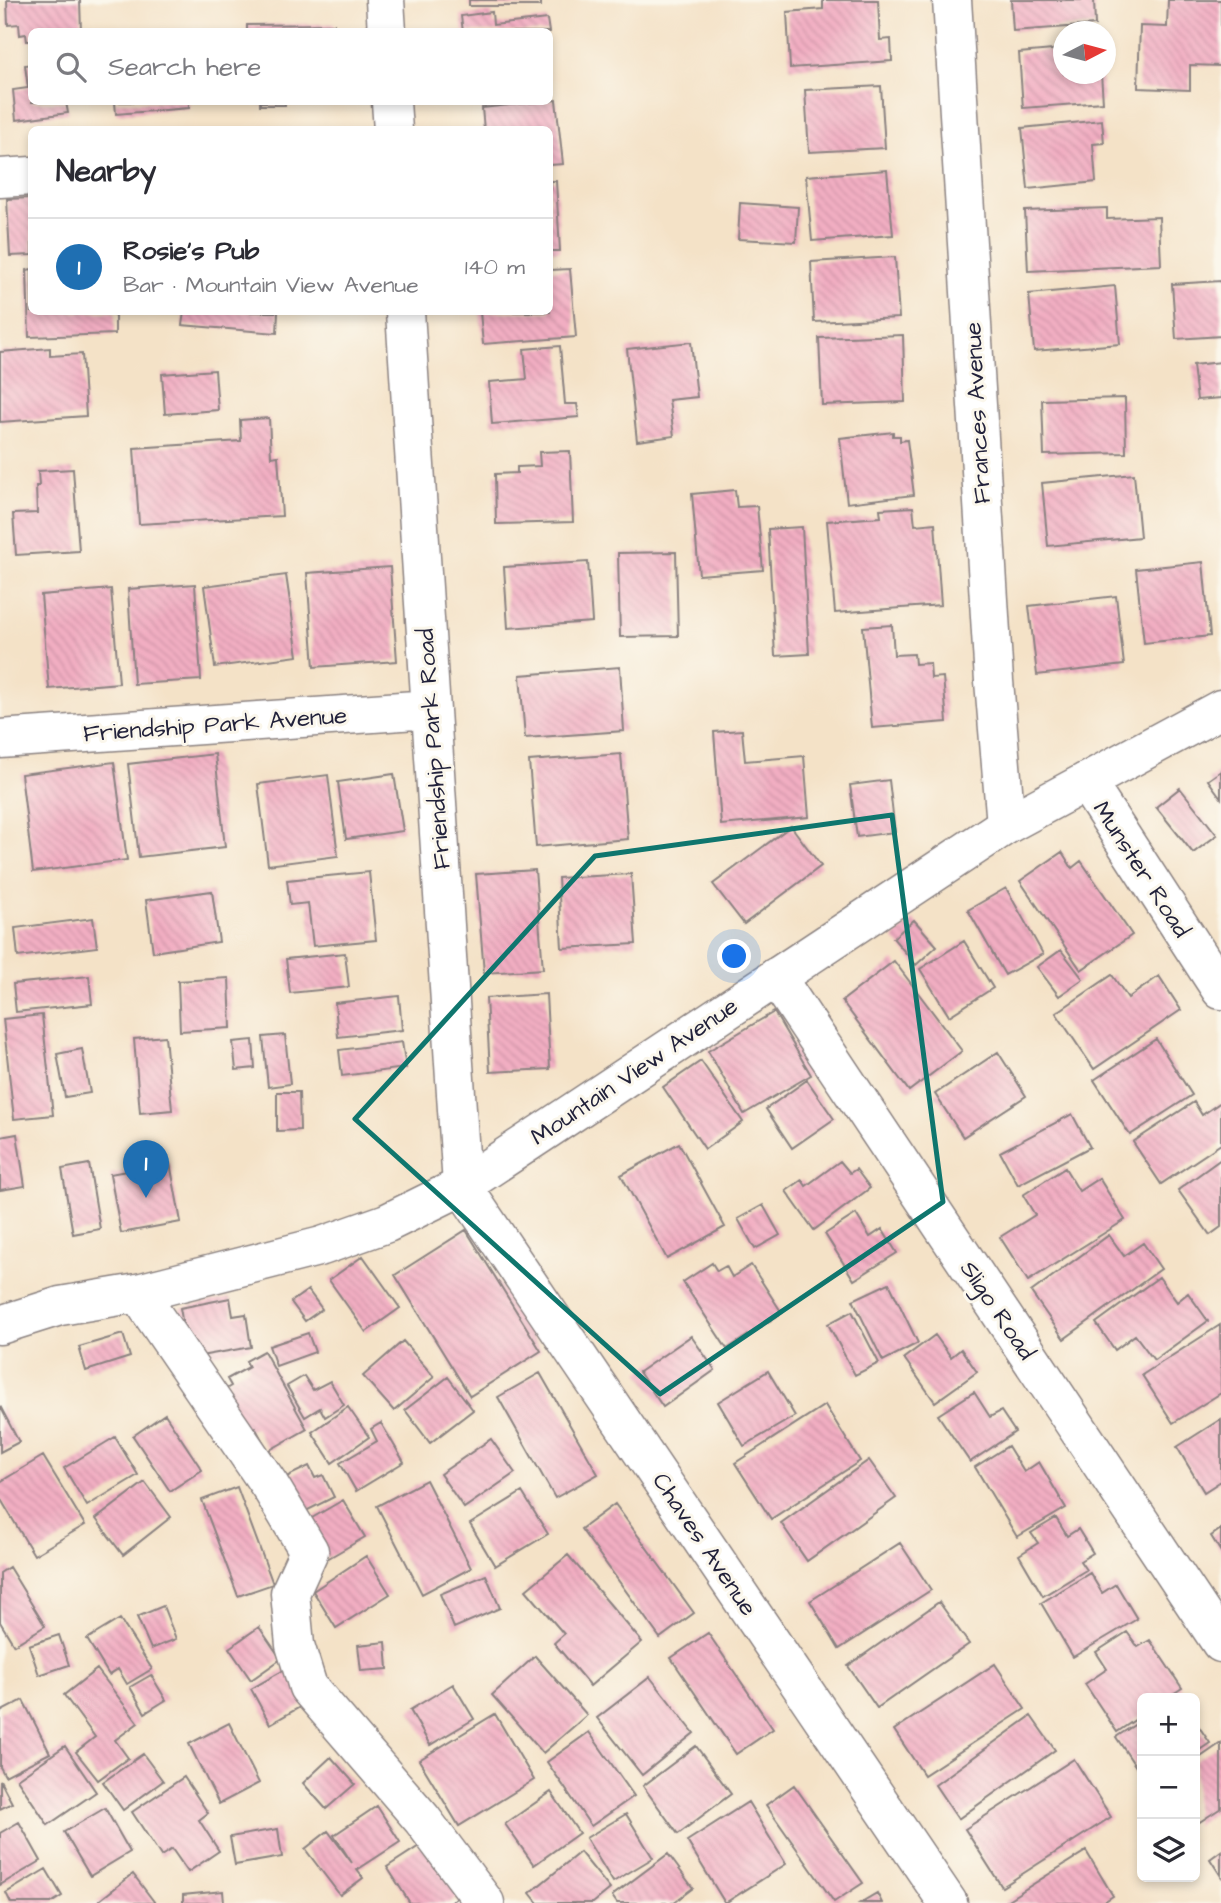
<!DOCTYPE html>
<meta charset="utf-8">
<style>
:root{--surface:#fff;--page:#f7f7f7;--text:#2b2b33;--muted:#7c7c81;--line:#e1e1e2;--accent:#1f6fb2}
body{margin:0;font-family:"Architects Daughter",sans-serif;background:var(--page);color:var(--text)}
.controls{position:absolute;right:21px;bottom:21px;display:grid;overflow:hidden;border-radius:10px;box-shadow:0 4px 10px #0003}
.controls button{width:63px;height:63px;display:grid;place-items:center;padding:0;border:0;border-bottom:2px solid var(--line);background:var(--surface);color:var(--text);font:35px sans-serif}
.compass{position:absolute;left:1053px;top:21px;width:63px;height:63px;border-radius:50%;background:var(--surface);box-shadow:0 4px 10px #0003;rotate:84deg}
.you{position:absolute;left:735px;top:957px;width:24px;height:24px;margin:-18px;border:5px solid #fff;border-radius:50%;background:#1a73e8;box-shadow:0 0 0 10px #1a73e833}
.badge{display:grid;place-items:center;width:46px;height:46px;border-radius:50%;background:var(--accent);color:#fff;font-size:23px;font-weight:700}
.pin{position:absolute;translate:-50% -58px;filter:drop-shadow(0 2px 4px #0008)}
.pin::after{content:'';position:absolute;top:37px;width:24px;height:21px;background:inherit;clip-path:polygon(0 0,100% 0,50% 100%)}
.list{margin:0;padding:0;list-style:none}
h2{display:flex;justify-content:space-between;align-items:center;height:91px;margin:0;padding:0 28px;font-size:30px}
h2 small{font-size:23px;font-weight:400;color:var(--muted)}
.list li{display:grid;grid-template-columns:46px 1fr auto;gap:21px;align-items:center;box-sizing:border-box;height:98px;padding:0 28px;border-top:2px solid var(--line)}
.list b{display:block;font-size:26px;white-space:nowrap}
.list p{margin:0;font-size:23px;white-space:nowrap;color:var(--muted)}
.list em{font-size:23px;font-style:normal;color:var(--muted)}
.icon{flex:none;width:38px;height:38px;fill:none;stroke:currentColor;stroke-width:2;stroke-linecap:round;stroke-linejoin:round}
.map{position:relative;flex:none;width:1221px;height:1903px;overflow:hidden}
.search{position:absolute;background:var(--surface);box-shadow:0 4px 10px #0003;left:28px;top:28px;width:525px;height:77px;display:flex;align-items:center;gap:18px;box-sizing:border-box;padding:0 24px;border-radius:10px;color:var(--muted);font-size:26px}
.panel{position:absolute;background:var(--surface);box-shadow:0 4px 10px #0003;left:28px;top:126px;width:525px;height:189px;border-radius:10px}
.map>svg:first-child{display:block}
.building{fill:url(#building-back-hatch)}
.lines{fill:none;stroke-linecap:round;stroke-linejoin:round}
.minor-casing{stroke:#8b8281;stroke-width:41}
.major-casing{stroke:#8b8281;stroke-width:41}
.minor{stroke:#fff;stroke-width:38}
.major{stroke:#fff;stroke-width:38}
.marked{fill:none;stroke:#0f766e;stroke-width:5;stroke-linejoin:round}
.labels{text-anchor:middle;stroke-width:6;stroke-linejoin:round;paint-order:stroke}
.street-label{font-size:24px;fill:#22223b;stroke:#fbf7ec}
</style>
<div class="map">
<svg width="1221" height="1903" viewBox="0 0 1221 1903">
<defs>
<pattern id="building-back-hatch" width="6" height="6" patternUnits="userSpaceOnUse" patternTransform="scale(1.75)"><rect width="6" height="6" fill="#f2aec2"/><path d="M-1 5l2 2M0 0l6 6M5-1l2 2" fill="none" stroke="#cf95a8"/></pattern>
</defs>
<rect width="100%" height="100%" fill="#fbf7ec"/>
<filter id="ink" filterUnits="userSpaceOnUse"><feTurbulence type="fractalNoise" baseFrequency=".0143" numOctaves="2"/><feDisplacementMap in="SourceGraphic" scale="14" xChannelSelector="R" yChannelSelector="G"/><feConvolveMatrix kernelMatrix="1 2 1 2 8 2 1 2 1" color-interpolation-filters="sRGB"/></filter>
<filter id="wash" filterUnits="userSpaceOnUse"><feTurbulence type="fractalNoise" baseFrequency=".00686" numOctaves="4" result="noise"/><feDisplacementMap in="SourceGraphic" scale="28" xChannelSelector="R" yChannelSelector="G"/><feGaussianBlur stdDeviation="1.57" result="paint"/><feColorMatrix in="noise" values="0 0 0 0 0 0 0 0 0 0 0 0 0 0 0 0 0 1.4 0 .05"/><feComposite in="paint" operator="in"/></filter>
<g filter="url(#wash)">
<rect width="100%" height="100%" fill="#f4e2c7"/>
<g id="blocks">
<path class="building" d="M7,0H80L81,32H32V41H27L26,34L20,35L19,24L8,25Z
M469,0H541V6H469Z
M823,0H878L880,40L891,39L892,61L790,68L787,12L823,9Z
M1011,0H1094L1095,25L1013,31Z
M1168,0H1221V66L1190,65V90L1138,88L1140,26L1167,27Z
M492,12L493,25L547,19L549,32H463L461,16Z
M334,24V32H247V25Z
M1064,49V74H1101L1103,102L1023,108L1019,53Z
M32,64V102H66L68,113L16,120L13,90L28,88L25,65Z
M881,86L885,148L809,152L805,90Z
M556,100L563,164L550,165V130H484L482,108Z
M115,102H189V108L116,114Z
M260,102H285V105H260Z
M1102,120L1104,143L1093,144L1096,182L1028,189L1022,128Z
M887,170L893,235L812,241L806,176Z
M550,181H556L560,251H550Z
M32,198V255L10,256L7,199Z
M740,203L798,207L796,242L738,239Z
M1107,208V219L1159,217L1161,265L1028,271L1025,211Z
M895,257L899,318L814,322L811,262Z
M32,269V312H115V334L29,337L27,270Z
M570,269L576,337L483,344L480,312H550V270Z
M1221,281V336L1176,339L1172,284Z
M1115,286L1120,344L1034,351L1029,294Z
M184,312H278L277,333L182,325Z
M903,335L905,402L822,405L819,338Z
M691,342L697,397L669,400L674,436L637,441L627,349Z
M560,346L565,404H577L579,417L492,424L489,382L527,379L524,349Z
M50,348V356L82,354L86,416L0,422V352Z
M1221,362V398L1197,400L1193,365Z
M215,370L218,410L165,414L162,374Z
M1125,398L1126,453L1044,455L1042,400Z
M269,418L271,457L278,456L282,516L139,524L134,448L241,441L240,420Z
M893,432V436H900V441L907,440L914,495L847,503L840,438Z
M570,451L573,522L496,524L495,474L517,473V467L540,466L539,452Z
M73,469L79,551L16,555L13,514L37,513L36,486H39L38,471Z
M1134,474L1140,537L1048,546L1042,483Z
M735,490L737,507L757,506L763,570L699,575L692,494Z
M913,507L915,525L935,523L941,605L835,613L827,521L881,517L880,509Z
M802,527L809,654L775,656L768,529Z
M676,552L678,636L620,637L618,553Z
M588,562L592,622L508,628L504,567Z
M1203,562L1210,636L1144,643L1136,569Z
M390,567L397,661L314,667L307,573Z
M286,575L298,656L215,667L204,586Z
M195,584L201,680L134,684L128,589Z
M111,589L119,683L49,689L41,595Z
M1116,596L1124,665L1037,675L1029,606Z
M892,625L894,655L914,654L915,664L930,663L931,678L943,677L947,722L872,728L863,627Z
M620,667L624,731L525,738L520,675Z
M742,730L745,761L804,756L809,817L721,825L714,732Z
M215,754L225,847L139,857L128,764Z
M621,754L628,839L536,847L529,761Z
M114,762L127,860L33,872L21,774Z
M1221,771V798L1208,780Z
M394,774L403,831L346,839L338,782Z
M328,775L338,856L268,865L258,784Z
M889,780L895,832L857,837L850,785Z
M1180,788L1217,835L1193,853L1156,807Z
M791,826L821,866L744,924L713,884Z
M1062,852L1072,868L1081,861L1132,935L1081,970L1020,881Z
M535,870L543,969L484,973L476,874Z
M369,872L376,940L313,946L308,903L290,905L287,880Z
M631,874L636,944L562,948L558,878Z
M1006,888L1043,954L1005,975L968,910Z
M212,891L219,942L153,952L146,900Z
M93,918L97,947L18,957L15,928Z
M914,920L937,946L916,965L893,938Z
M964,941L993,988L949,1016L920,969Z
M1061,950L1083,979L1059,996L1037,967Z
M345,953L349,987L290,993L286,959Z
M894,961L962,1051L909,1091L842,1001Z
M1112,975L1128,998L1159,976L1181,1010L1094,1069L1056,1013Z
M89,976L92,1004L16,1012L13,984Z
M229,978L231,1028L180,1031L178,981Z
M546,994L550,1069L490,1072L486,998Z
M399,996L402,1030L338,1037L335,1003Z
M774,1012L811,1075L744,1114L708,1051Z
M42,1015L53,1115L14,1119L3,1019Z
M285,1035L290,1084L268,1087L263,1037Z
M165,1036L172,1110L140,1113L134,1039Z
M1156,1039L1192,1095L1130,1135L1094,1080Z
M253,1040L255,1068L236,1070L233,1042Z
M402,1042L406,1068L342,1076L339,1050Z
M82,1049L90,1093L65,1097L57,1054Z
M998,1052L1026,1096L963,1137L935,1094Z
M701,1061L743,1122L705,1149L663,1087Z
M807,1080L834,1119L792,1148L766,1109Z
M277,1092H299L300,1130L277,1131Z
M1194,1102L1202,1115L1221,1102V1144L1161,1184L1133,1142Z
M1072,1114L1090,1147L1018,1185L1000,1152Z
M17,1134L25,1186L0,1190V1137Z
M679,1143L725,1227L667,1259L621,1175Z
M1221,1159V1227L1210,1235L1178,1190Z
M840,1161L850,1173L856,1169L870,1188L814,1230L786,1191L802,1180L806,1186Z
M170,1163L181,1222L121,1233L110,1174Z
M89,1164L100,1229L73,1234L62,1169Z
M1065,1168L1079,1191L1099,1178L1125,1220L1028,1281L1000,1237L1035,1215L1023,1195Z
M763,1205L780,1235L755,1249L738,1219Z
M856,1214L870,1237L882,1229L897,1253L854,1280L825,1234Z
M466,1230L541,1351L470,1396L395,1275Z
M1109,1235L1124,1256L1143,1243L1161,1269L1064,1339L1031,1292Z
M363,1256L400,1308L366,1332L329,1280Z
M712,1263L717,1271L726,1266L732,1277L751,1265L782,1313L727,1349L683,1282Z
M1159,1277L1177,1302L1188,1293L1208,1321L1154,1360L1135,1335L1115,1350L1096,1323Z
M889,1283L918,1343L883,1361L853,1300Z
M308,1290L322,1309L305,1321L291,1302Z
M230,1298L233,1316L246,1314L251,1347L189,1358L180,1308Z
M852,1311L879,1363L855,1375L828,1324Z
M1220,1325L1221,1393L1173,1423L1142,1375Z
M308,1333L315,1352L276,1366L269,1346Z
M123,1334L130,1357L86,1371L79,1347Z
M935,1335L951,1357L961,1349L977,1372L935,1402L904,1358Z
M691,1336L715,1370L663,1407L639,1372Z
M403,1341L434,1377L394,1411L363,1376Z
M264,1351L307,1429L268,1451L255,1427L242,1434L219,1393L231,1386L227,1379L249,1367L246,1361Z
M768,1371L795,1416L744,1446L718,1402Z
M540,1373L598,1474L555,1498L498,1397Z
M304,1376L313,1390L330,1381L344,1405L325,1417L320,1408L305,1417L287,1386Z
M448,1377L473,1410L430,1443L405,1410Z
M974,1392L990,1417L1001,1411L1015,1432L970,1462L938,1415Z
M825,1405L860,1461L771,1519L735,1463Z
M0,1406L19,1442L0,1452Z
M348,1407L369,1437L332,1463L312,1432Z
M165,1414L202,1470L170,1491L133,1436Z
M1221,1419V1481L1204,1492L1177,1447Z
M381,1423L404,1462L356,1491L340,1463L377,1441L371,1429Z
M115,1437L138,1475L87,1506L64,1468Z
M491,1439L515,1473L464,1508L440,1474Z
M1008,1446L1024,1472L1039,1462L1066,1508L1017,1537L975,1467Z
M43,1456L85,1525L34,1555L0,1498V1482Z
M869,1460L896,1498L807,1561L781,1523Z
M309,1466L315,1478L323,1475L334,1497L300,1514L282,1479Z
M426,1480L471,1568L422,1594L377,1506Z
M145,1482L171,1517L123,1555L96,1519Z
M237,1487L273,1584L238,1596L202,1500Z
M522,1492L548,1534L495,1566L470,1524Z
M343,1500L365,1537L327,1559L305,1522Z
M615,1504L694,1613L660,1638L581,1529Z
M1056,1518L1067,1536L1078,1529L1093,1553L1080,1561L1086,1570L1043,1596L1019,1555L1038,1543L1031,1533Z
M1221,1529V1552L1211,1536Z
M900,1543L931,1590L839,1649L810,1601Z
M568,1555L642,1642L590,1686L554,1643L564,1634L526,1590Z
M366,1556L390,1594L336,1628L313,1591Z
M9,1567L45,1626L14,1645L0,1622V1573Z
M1090,1573L1102,1593L1116,1584L1137,1619L1073,1657L1041,1603Z
M486,1575L500,1608L454,1628L440,1594Z
M939,1602L969,1644L877,1708L848,1666Z
M163,1606L176,1639L151,1649L137,1617Z
M120,1619L152,1669L127,1684L118,1669L109,1675L87,1639Z
M259,1627L281,1659L251,1680L229,1648Z
M1127,1632L1138,1647L1150,1640L1182,1688L1167,1698H1142V1715L1117,1732L1085,1684L1107,1669L1096,1652Z
M708,1633L773,1729L736,1754L671,1658Z
M59,1635L69,1665L39,1675L29,1645Z
M386,1642L388,1669L361,1671L358,1645Z
M535,1656L587,1715L543,1753L492,1695Z
M995,1664L1025,1709L924,1775L894,1730Z
M97,1669L138,1723L115,1740L128,1758L98,1780L76,1752L95,1737L64,1695Z
M286,1669L305,1704L270,1724L251,1689Z
M151,1675L166,1700L145,1713L130,1687Z
M650,1677L694,1733L642,1775L597,1718Z
M453,1684L474,1719L430,1745L410,1710Z
M23,1700L50,1753L5,1776L0,1767V1712Z
M495,1714L534,1780L459,1826L419,1760Z
M1031,1716L1055,1750L958,1819L935,1785Z
M1142,1720V1776L1116,1737Z
M1195,1721L1210,1743L1195,1753Z
M229,1723L259,1783L219,1804L189,1744Z
M589,1732L634,1796L591,1826L547,1762Z
M1221,1743V1808L1195,1825V1761Z
M65,1746L96,1792L48,1825L17,1779Z
M696,1746L731,1794L678,1834L643,1786Z
M143,1754L163,1781L123,1810L103,1782Z
M331,1757L355,1784L326,1809L303,1783Z
M1074,1759L1111,1817L1002,1887L965,1829Z
M184,1777L208,1813L199,1820L219,1851L188,1872L172,1849L161,1856L132,1812Z
M0,1780L12,1803L0,1809Z
M794,1785L863,1883L834,1902L766,1805Z
M551,1792L579,1833L534,1865L505,1824Z
M748,1802L786,1864L725,1903L687,1841Z
M377,1806L400,1842L357,1870L363,1878L340,1895L305,1849L328,1831L352,1863L334,1835Z
M105,1808L130,1852L90,1876L64,1832Z
M626,1814L653,1858L613,1882L586,1838Z
M19,1822L41,1861L0,1885V1833Z
M278,1829L282,1857L235,1865L230,1837Z
M430,1839L464,1893L449,1903H410L387,1867Z
M1086,1851L1113,1896L1102,1903H1003Z
M1221,1851V1876L1210,1859Z
M580,1852L610,1889L593,1903H538L530,1893Z
M668,1854L693,1888L673,1903H617L612,1896Z
M46,1869L62,1896L51,1903H11L6,1893Z
M133,1874L155,1903H96Z
M223,1891L224,1903H183V1895Z
M877,1893L882,1903H860Z"/>
</g>
</g>
<g filter="url(#ink)">
<use href="#blocks" fill-opacity="0" stroke="#8b8281" stroke-width="2"/>
<g class="lines">
<g class="minor-casing">
<path id="minor" d="M385,0L387,32
M952,0L994,681L1006,825
M391,102L393,130
M0,178L32,176
M405,312L462,1186L948,1903
M0,739L430,709
M1086,782L1221,990
M776,977L1221,1643
M138,1293L270,1486L309,1551L290,1593L295,1645L308,1687L422,1819L485,1903"/>
</g>
<g class="major-casing">
<path id="major" d="M0,1325L60,1306L138,1293L322,1246L387,1223L462,1186L1006,825L1221,709"/>
</g>
<use href="#minor" class="minor"/>
<use href="#major" class="major"/>
</g>
</g>
<path class="marked" d="M892,815L943,1202L660,1394L355,1119L595,856Z"/>
<g class="labels">
<g class="street-label">
<text transform="translate(977 413) rotate(-93)" y="8">Frances Avenue</text>
<text transform="translate(215 724) rotate(-4)" y="8">Friendship Park Avenue</text>
<text transform="translate(433 749) rotate(-94)" y="8">Friendship Park Road</text>
<text transform="translate(1142 869) rotate(57)" y="8">Munster Road</text>
<text transform="translate(634 1071) rotate(-34)" y="8">Mountain View Avenue</text>
<text transform="translate(998 1310) rotate(56)" y="8">Sligo Road</text>
<text transform="translate(705 1544) rotate(56)" y="8">Chaves Avenue</text>
</g>
</g>
</svg>
<div class="controls">
<button>+</button>
<button>−</button>
<button><svg class="icon" aria-label="layers" viewBox="0 0 24 24"><path d="M12 4l9 5-9 5-9-5zM3 14l9 5 9-5"/></svg></button>
</div>
<svg class="compass" viewBox="-18 -18 36 36"><path d="M0-13l5 13h-10z" fill="#e53935"/><path d="M0 13l5-13h-10z" fill="#7c7c81"/></svg>
<div class="you"></div>
<div class="pin badge" style="left:146px;top:1198px">1</div>
<div class="search"><svg class="icon" aria-label="search" viewBox="0 0 24 24"><circle cx="10" cy="10" r="6"/><path d="M15 15l6 6"/></svg>Search here</div>
<section class="panel">
<h2>Nearby<small></small></h2>
<ul class="list">
<li><span class="badge">1</span><div><b>Rosie's Pub</b><p>Bar · Mountain View Avenue</p></div><em>140 m</em></li>
</ul>
</section>
</div>
